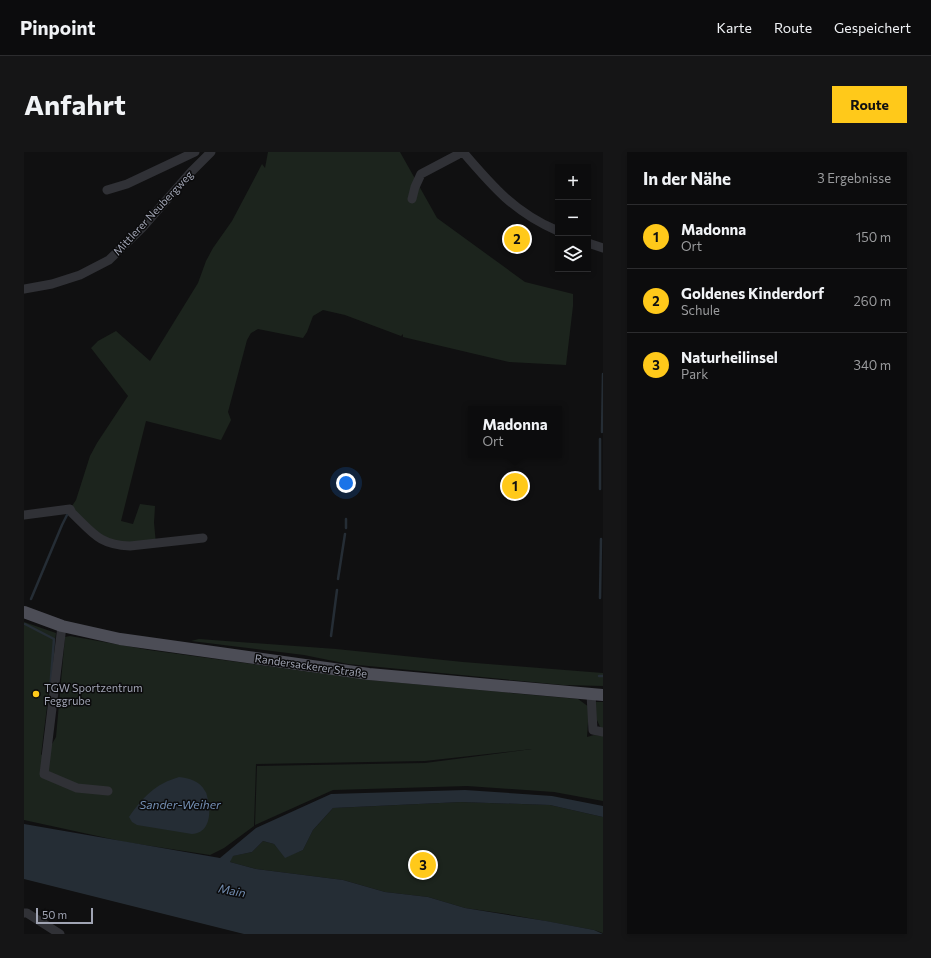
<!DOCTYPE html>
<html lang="de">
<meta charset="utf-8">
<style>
:root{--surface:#0c0c0d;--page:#151516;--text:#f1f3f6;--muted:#9a9b9d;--line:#2c2c2e;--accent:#ffc91a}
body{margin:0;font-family:Commissioner,sans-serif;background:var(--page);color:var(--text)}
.controls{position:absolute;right:12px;top:12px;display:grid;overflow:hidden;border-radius:0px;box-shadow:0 2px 6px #0003}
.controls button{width:36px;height:36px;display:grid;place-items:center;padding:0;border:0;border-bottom:1px solid var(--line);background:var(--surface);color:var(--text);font:20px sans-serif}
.scale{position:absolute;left:12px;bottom:10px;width:57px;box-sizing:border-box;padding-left:4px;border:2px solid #a0a4b3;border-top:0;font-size:11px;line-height:14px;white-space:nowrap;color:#a0a4b3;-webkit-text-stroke:3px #0b0b0c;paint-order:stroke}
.you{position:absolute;left:322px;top:331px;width:14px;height:14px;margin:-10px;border:3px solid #fff;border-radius:50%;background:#1a73e8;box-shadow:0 0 0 6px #1a73e833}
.badge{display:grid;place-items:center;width:26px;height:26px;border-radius:50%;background:var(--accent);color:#111;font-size:13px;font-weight:700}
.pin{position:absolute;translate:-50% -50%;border:2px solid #fff;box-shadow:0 1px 4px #0006}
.popup{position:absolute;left:444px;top:254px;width:94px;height:52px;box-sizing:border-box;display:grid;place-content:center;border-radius:0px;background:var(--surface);filter:drop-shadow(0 1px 3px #0005);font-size:13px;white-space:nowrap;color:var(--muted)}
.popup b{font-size:15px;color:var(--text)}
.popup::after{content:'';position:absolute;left:50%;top:100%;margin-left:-8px;border:8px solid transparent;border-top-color:var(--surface)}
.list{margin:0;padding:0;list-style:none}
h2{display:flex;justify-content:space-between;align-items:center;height:52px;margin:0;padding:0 16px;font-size:17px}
h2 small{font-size:13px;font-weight:400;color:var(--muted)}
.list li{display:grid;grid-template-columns:26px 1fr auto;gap:12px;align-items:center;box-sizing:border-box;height:64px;padding:0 16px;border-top:1px solid var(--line)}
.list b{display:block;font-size:15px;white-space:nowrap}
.list p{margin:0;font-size:13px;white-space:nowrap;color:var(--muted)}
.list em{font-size:13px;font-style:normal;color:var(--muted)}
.icon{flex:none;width:22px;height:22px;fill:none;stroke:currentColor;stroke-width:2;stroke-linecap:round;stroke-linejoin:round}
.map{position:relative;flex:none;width:579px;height:782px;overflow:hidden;border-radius:0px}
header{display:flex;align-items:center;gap:24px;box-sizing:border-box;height:56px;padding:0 20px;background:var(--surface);border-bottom:1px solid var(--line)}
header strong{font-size:19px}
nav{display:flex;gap:22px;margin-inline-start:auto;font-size:14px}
.intro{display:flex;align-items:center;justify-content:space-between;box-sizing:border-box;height:96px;padding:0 24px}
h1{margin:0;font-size:28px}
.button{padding:10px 18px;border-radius:0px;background:var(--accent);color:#111;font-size:14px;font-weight:700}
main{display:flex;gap:24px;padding:0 24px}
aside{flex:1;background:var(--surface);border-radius:0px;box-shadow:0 2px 6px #0003}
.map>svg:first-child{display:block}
.green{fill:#1c241d}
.water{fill:#252d35}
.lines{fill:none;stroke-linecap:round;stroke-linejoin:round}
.stream{stroke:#252d35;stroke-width:2.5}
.minor{stroke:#303136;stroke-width:9}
.major{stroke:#4c4d56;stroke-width:12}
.poi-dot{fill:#ffc91a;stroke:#0b0b0c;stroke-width:1.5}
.labels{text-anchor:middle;stroke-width:3;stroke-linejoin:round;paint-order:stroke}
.street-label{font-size:11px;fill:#a0a4b3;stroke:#0b0b0c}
.poi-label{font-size:11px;fill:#a0a4b3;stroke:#0b0b0c;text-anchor:start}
.water-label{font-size:12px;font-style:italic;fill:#738eb2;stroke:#0b0b0c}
</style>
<header>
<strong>Pinpoint</strong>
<nav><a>Karte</a><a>Route</a><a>Gespeichert</a></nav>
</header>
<div class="intro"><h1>Anfahrt</h1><a class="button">Route</a></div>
<main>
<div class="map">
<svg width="579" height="782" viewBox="0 0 579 782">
<rect width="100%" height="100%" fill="#101011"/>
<path class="green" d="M244,0H376L413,66L501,130L549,142V154L542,213L485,210L379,185V182L377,184L321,163L299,158L289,164L283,180L279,186L234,177L227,181L223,188L204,260L207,268L197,288L122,269L97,369L109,372L116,352L131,354L130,371L132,392L86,391L46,357L52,348L66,304L73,291L104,244L67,196L74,189L92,179L126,209L174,131L182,109L189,96L208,69L238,12L241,16Z
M0,470L32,481L17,603L24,599L32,585L41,485L46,484L125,498L345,528L554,547L565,555L563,585L570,583L579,584V649L530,640L443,634L309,638L231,673L233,614L401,611L508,597L401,609L232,612L230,674L200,696L186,703L101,690L0,668Z
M175,487L312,497L439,510L579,521V534L539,533L324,512L280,503L167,489Z
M570,550H579V579H578L572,566Z
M437,650L526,653L579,665V781L570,778L483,762L441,756L404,745L361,740L319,728L232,717L206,710L208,704L228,700L239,689L250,692L261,705L279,698L289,678L309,656Z"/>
<path class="water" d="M155,625C165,626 176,629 181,639C183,641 183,645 184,648C187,661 186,681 168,682L113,673L108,670L105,665C119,645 131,632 155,625Z
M441,638L528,644L579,654V665L526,653L437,650L309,656L289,678L279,698L261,706L250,692L239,689L228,700L209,704L206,710L232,717L319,728L361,740L404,745L441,756L522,769L570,778L579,782H220L0,727V672L196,706L232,676L307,642Z"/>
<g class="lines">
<path class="stream" d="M578,280L579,222
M576,287V337
M322,376V367
M314,427L321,382
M576,446L577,387
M7,447L38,373L43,363
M1,472L30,487L26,539
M307,484L313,438
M575,524H579"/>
<path class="minor" d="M439,0C468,34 491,61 534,79
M83,38L103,32L171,0
M388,47L391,35L397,22L433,3L436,0
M564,91L579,96
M0,137L28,132L56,123L85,108L118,76L167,20L187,0
M0,363L46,357L48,361C69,381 75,393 106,394L179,386
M38,474L20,622L53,636L84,639
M567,542L569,578L579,580
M0,761H3L36,782"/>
<path class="major" d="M0,460L38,474L96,487L345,522L579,543"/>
</g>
<circle class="poi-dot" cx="12" cy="542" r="4"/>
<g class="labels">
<g class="street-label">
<text transform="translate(129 61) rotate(-47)" y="4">Mittlerer Neubergweg</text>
<text transform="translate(287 514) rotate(8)" y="4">Randersackerer Straße</text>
</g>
<g class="poi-label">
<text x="20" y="540">TGW Sportzentrum<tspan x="20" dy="13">Feggrube</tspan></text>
</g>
<g class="water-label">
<text x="156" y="657">Sander-Weiher</text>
<text transform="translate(208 739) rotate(11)" y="4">Main</text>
</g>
</g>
</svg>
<div class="controls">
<button>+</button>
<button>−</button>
<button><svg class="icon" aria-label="layers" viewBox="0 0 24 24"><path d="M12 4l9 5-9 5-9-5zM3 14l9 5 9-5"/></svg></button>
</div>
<div class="scale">50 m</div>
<div class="you"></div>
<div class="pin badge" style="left:491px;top:334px">1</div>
<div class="popup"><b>Madonna</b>Ort</div>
<div class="pin badge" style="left:493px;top:87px">2</div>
<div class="pin badge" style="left:399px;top:713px">3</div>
</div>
<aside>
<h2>In der Nähe<small>3 Ergebnisse</small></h2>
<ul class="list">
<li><span class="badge">1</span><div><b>Madonna</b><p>Ort</p></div><em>150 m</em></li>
<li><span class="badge">2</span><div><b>Goldenes Kinderdorf</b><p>Schule</p></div><em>260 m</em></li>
<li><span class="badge">3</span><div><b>Naturheilinsel</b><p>Park</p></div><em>340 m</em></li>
</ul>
</aside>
</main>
